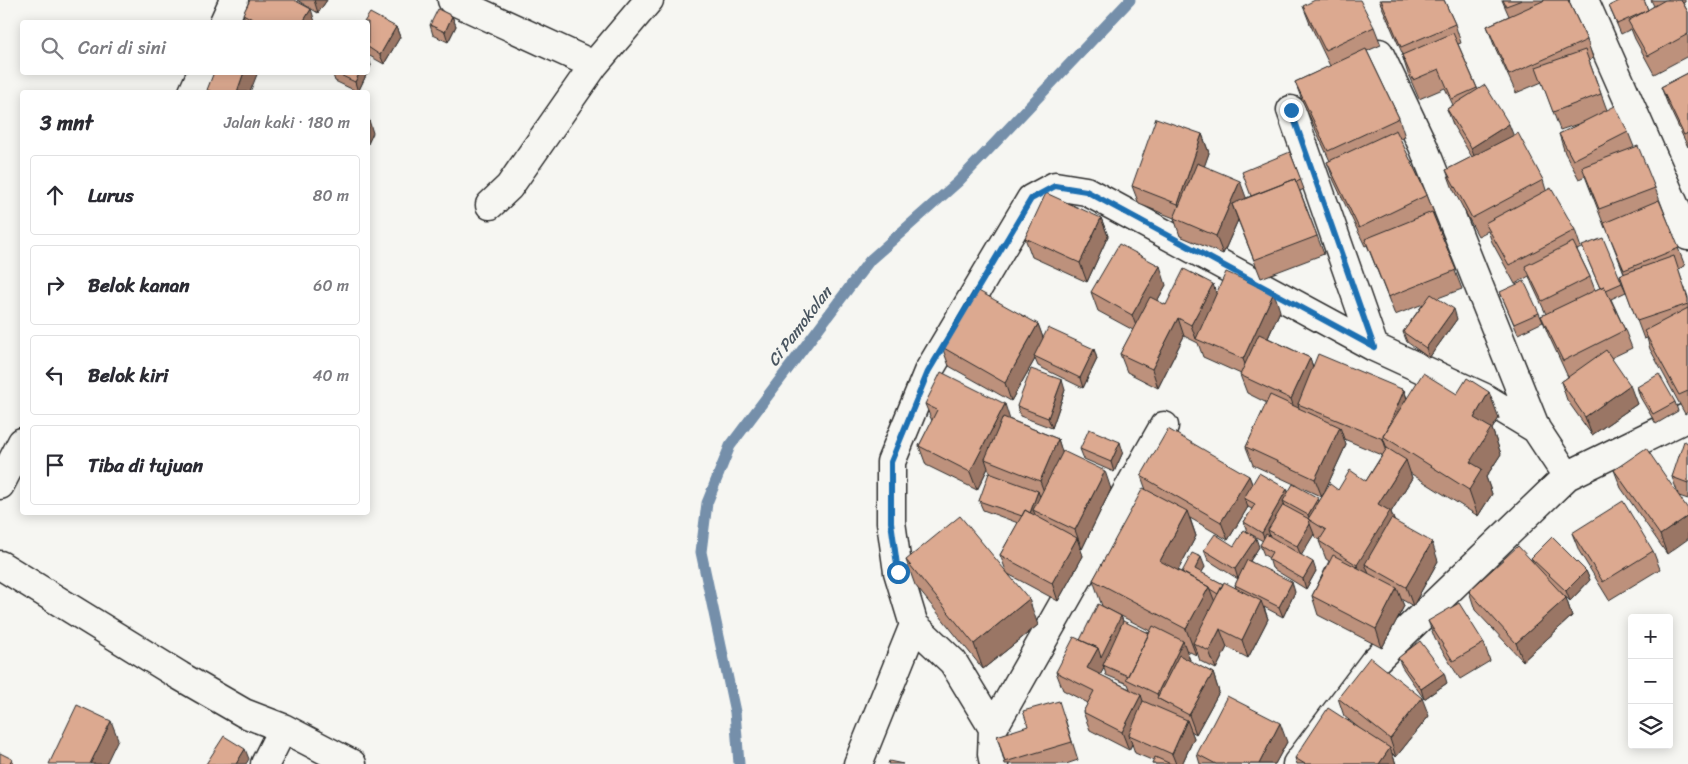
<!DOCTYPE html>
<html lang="id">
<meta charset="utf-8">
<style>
:root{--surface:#fff;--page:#f7f7f7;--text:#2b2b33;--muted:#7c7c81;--line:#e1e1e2}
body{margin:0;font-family:Sriracha,sans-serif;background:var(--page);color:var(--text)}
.controls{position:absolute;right:15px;bottom:15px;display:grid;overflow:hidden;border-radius:5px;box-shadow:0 2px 12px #0003}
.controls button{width:45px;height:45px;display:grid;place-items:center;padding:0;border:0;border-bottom:1px solid var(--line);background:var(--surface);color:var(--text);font:25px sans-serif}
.stop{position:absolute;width:15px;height:15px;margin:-11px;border:4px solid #1f6fb2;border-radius:50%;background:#fff}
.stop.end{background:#1f6fb2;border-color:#fff;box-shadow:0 1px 5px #0008}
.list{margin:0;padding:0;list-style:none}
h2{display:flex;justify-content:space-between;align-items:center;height:65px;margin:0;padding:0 20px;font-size:21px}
h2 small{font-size:16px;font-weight:400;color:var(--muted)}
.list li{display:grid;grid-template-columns:32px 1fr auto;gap:15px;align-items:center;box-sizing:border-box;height:80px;margin:0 10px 10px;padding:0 10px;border:1px solid var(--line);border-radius:5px}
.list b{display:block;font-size:19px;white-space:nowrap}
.list em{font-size:16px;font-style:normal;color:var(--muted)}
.icon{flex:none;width:28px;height:28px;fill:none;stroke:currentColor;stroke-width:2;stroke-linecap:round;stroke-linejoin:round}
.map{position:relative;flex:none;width:1688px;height:764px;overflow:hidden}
.search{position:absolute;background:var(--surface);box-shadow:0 2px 12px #0003;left:20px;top:20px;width:350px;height:55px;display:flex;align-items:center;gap:12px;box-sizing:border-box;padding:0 18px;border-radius:5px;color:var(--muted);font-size:19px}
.panel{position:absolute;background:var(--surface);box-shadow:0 2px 12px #0003;left:20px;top:90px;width:350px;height:425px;border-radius:5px}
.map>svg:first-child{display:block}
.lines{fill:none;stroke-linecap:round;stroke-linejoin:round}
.stream{stroke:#748faa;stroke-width:11}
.minor-casing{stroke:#2b2b2b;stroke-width:31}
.minor{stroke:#f6f6f2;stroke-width:28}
.wall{fill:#bd917c;stroke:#2b2b2b;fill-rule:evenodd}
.shaded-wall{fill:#9a7665;stroke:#2b2b2b}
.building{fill:#dca990;stroke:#2b2b2b}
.route{stroke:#1f6fb2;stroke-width:6}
.labels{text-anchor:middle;stroke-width:4;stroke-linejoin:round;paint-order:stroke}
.water-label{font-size:16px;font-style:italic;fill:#495560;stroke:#f6f6f2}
</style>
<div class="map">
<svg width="1688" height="764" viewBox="0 0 1688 764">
<rect width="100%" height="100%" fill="#f6f6f2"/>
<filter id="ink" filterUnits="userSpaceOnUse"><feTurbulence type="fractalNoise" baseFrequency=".02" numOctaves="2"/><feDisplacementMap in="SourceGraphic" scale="10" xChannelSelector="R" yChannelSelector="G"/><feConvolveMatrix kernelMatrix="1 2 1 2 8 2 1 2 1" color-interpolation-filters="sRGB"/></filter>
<g filter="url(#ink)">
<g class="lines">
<path class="stream" d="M739,764L735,712L701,552L707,503L730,446L870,260L958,182L1130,0"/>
<g class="minor-casing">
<path id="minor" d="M452,0L594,65
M1584,0L1688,236
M224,22L234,0
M1379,53L1423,146L1536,429L1567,476
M193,92L202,72
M1291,110L1374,347
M490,205L509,187L594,65L649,0
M0,485L22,442
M0,565L180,676L244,713L283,728L265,764
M283,728L352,764
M993,728L1164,426
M858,764L914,625
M994,764L992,754L993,728L953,662L914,625L898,572L891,522V462L928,372L1031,199L1055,186L1086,191L1374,347L1483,397L1536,429
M1297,764L1374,662L1567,476L1688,417"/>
</g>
<use href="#minor" class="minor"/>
</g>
<path class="wall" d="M297,0H327L318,13Z
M1379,0H1444L1455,24L1461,43L1458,44L1478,90L1513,135L1543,180L1546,190L1575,230L1581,248L1577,250L1590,277L1595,290L1600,288L1582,246L1622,283L1626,292L1611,299L1625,330L1632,348L1611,358L1637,404L1592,435L1567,400L1561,382L1568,377L1548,334L1541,316L1546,314L1532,284L1529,276L1515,284L1492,242L1488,231L1478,236L1453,189L1446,170L1472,157L1454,127L1447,109L1453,105L1445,88L1419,99L1408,74L1402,55H1403Z
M1502,0H1568L1587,40L1593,58L1589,61L1607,110L1628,132L1634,147L1655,188L1685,266L1678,269L1688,297V412L1685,414L1650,349L1647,338L1644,339L1620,275L1624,273L1606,227L1605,228L1585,176L1579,179L1565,153L1559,134L1584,122L1560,130L1542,82L1516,93L1494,45L1487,26L1509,16Z
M1619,0H1644L1648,10L1654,6L1651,0H1685V2L1683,3L1688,12V56L1654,74L1635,39L1631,29L1621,34L1609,6L1619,1Z
M1303,6L1374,27L1381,45L1367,51L1399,118L1405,137L1400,139L1427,195L1434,213L1433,214L1462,289L1438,298L1457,319L1429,358L1407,342L1403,332L1423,304L1395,315L1367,245L1365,246L1334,181L1327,162L1330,161L1302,100L1295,82L1330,66L1310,24Z
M243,14L315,22H246Z
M452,16L456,26L448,42L433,35L430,25Z
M368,22L396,27L400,37L384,64L368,55Z
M371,65L358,92L335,81L332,72H368Z
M1688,73V147L1668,105L1661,87Z
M1202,134L1209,153L1204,166L1246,198L1251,196L1290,152L1304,189L1300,191L1324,254L1261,278L1238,220L1223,254L1180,236L1174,218L1139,204L1132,186Z
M1101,218L1108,236L1087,282L1032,257L1025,238Z
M1166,285L1157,301L1166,305L1216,294L1280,311L1268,338L1310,358L1313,367L1404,390L1407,398L1457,394L1499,418L1492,429L1501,454L1486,477L1492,494L1478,516L1410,473L1412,478L1391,512L1394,520L1438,561L1413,606L1401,599L1404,606L1382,648L1318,615L1312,596L1329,561L1326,559L1319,541L1320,540L1315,537L1314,534L1301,555L1316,571L1306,589L1272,568L1269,558L1264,555L1260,545L1263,541L1247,532L1244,522L1252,509L1248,507L1228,540L1190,518L1196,536L1178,570L1182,572L1205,567L1201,573L1223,584L1236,588L1235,585L1238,579L1208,560L1204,550L1234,546L1259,547L1250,561L1295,592L1283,617L1264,607L1268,619L1248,658L1227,647L1216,669L1200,661L1197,652L1196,655L1186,650L1190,660L1189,661L1213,673L1219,692L1196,734L1191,731L1194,738L1182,764H1152L1154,761L1135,753L1132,744L1129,750L1090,730L1083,712L1088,703L1063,690L1056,672L1080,640L1121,616L1123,622L1149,633L1150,631L1102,606L1093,580L1146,490L1141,476H1249L1252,484L1288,492L1319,502L1322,497L1253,465L1246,447L1267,403L1247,393L1240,375L1241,374L1203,357L1198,343L1184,336L1158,388L1127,372L1120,354L1133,330L1098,311L1091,292ZM1344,439L1382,455L1366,481L1338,490L1322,497L1346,445ZM1104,668L1106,675L1128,684L1130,689L1100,675Z
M1500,292L1539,313L1543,322L1518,334Z
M1038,324L1043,338L1094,349L1097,359L1083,388L1038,366L1035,359L1011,401L949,366L942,347Z
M1637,387L1675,402L1678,411L1656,424L1640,397Z
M1065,390L1052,428L1020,416L1017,406Z
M925,404L1011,420L1058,439L1062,452L1111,489L1082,549L1080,548L1083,556L1058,601L1008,574L1038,625L983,669L915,585L906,560L1007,573L1000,555L1018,523L983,510L979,501L991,474L988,468L977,490L926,465L919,446L932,421Z
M1688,443V499L1679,496L1667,554L1621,488L1614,470L1678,494L1672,477Z
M1080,449L1123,452L1114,472L1084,459Z
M1572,533L1653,551L1660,569L1609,600L1579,551Z
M1531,558L1586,571L1590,580L1570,601L1559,591L1566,598L1572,616L1523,661L1475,610L1469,591L1533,562Z
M1428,621L1484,643L1490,661L1460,679L1435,639Z
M1398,658L1447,683L1424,699L1402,667Z
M1338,698L1429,716L1396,757L1392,753L1396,764H1297L1295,758L1360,729L1344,716Z
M1065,719L1078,760L1066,764H1005L997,736Z
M1287,742L1275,764H1200L1197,754Z"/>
<path class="shaded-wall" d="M314,0H327L318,13Z
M311,9L315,22H303Z
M452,16L456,26L448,42L445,32Z
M396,27L400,37L384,64L380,55Z
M368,56L371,65L358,92L355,82L360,72H368Z
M244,72H258L250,92H237Z
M368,117L373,133L368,144Z
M1509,124L1516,142L1478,166L1471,148Z
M1202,134L1209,153L1185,222L1178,204Z
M1240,181L1247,200L1232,204L1238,220L1223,254L1216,236Z
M1101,218L1108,236L1087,282L1080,263Z
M1160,266L1166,285L1139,334L1132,315Z
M1213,284L1219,302L1196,339L1191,325Z
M1274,292L1280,311L1250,378L1243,359Z
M1454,309L1457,319L1429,358L1426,348Z
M1178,318L1184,336L1158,388L1152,369Z
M1038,324L1045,343L1034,356L1035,359L1011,401L1005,383Z
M1094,349L1097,359L1083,388L1080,378Z
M1310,358L1316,376L1298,404L1300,411L1297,417L1291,399Z
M1062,380L1065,390L1052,428L1048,418Z
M1630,385L1637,404L1592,435L1585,417Z
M1404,390L1410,408L1384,437Z
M1489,392L1499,418L1492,429L1501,454L1486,477L1492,494L1478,516L1469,490L1474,418Z
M1005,404L1011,423L985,459L988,468L977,490L970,472Z
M1340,427L1346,445L1322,497L1315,479Z
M1383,438L1390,456L1389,458L1383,439Z
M1058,439L1064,458L1047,500L1040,481Z
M1120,442L1123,452L1114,472L1111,462Z
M1406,460L1412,478L1391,512L1397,529L1365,564L1369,574L1363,583L1357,565L1378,504Z
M1105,471L1111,489L1082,549L1075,530Z
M1249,476L1256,494L1244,498L1248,507L1228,540L1221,522Z
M1287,489L1291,499L1283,501L1286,508L1268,530L1270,536L1266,543L1262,533Z
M1038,491L1041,500L1033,510L1036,516L1028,519Z
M1318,498L1321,508L1310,520L1308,515Z
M1187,511L1196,536L1170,586L1160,561Z
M1688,516V539L1667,554L1660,535Z
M1310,524L1314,534L1301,556L1297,546Z
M1077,538L1083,556L1058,601L1052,583Z
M1256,538L1259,547L1238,579L1235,569Z
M1432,542L1438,561L1413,606L1406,587Z
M1201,557L1205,567L1198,579L1195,569Z
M1313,562L1316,571L1306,589L1303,579Z
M1586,571L1590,580L1570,601L1566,591Z
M1292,582L1295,592L1283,617L1279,607Z
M1209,587L1219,612L1193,643L1197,652L1196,655L1186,629Z
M1397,588L1404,606L1382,648L1376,629Z
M1566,598L1572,616L1523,661L1516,643Z
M1029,599L1038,625L983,669L974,644Z
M1261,601L1268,619L1248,658L1242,640Z
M1121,616L1125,626L1104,667L1103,665L1104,668L1094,686L1087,668L1098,648Z
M1220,629L1227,647L1216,669L1209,651Z
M1183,641L1190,660L1168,704L1159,699L1157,694Z
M1213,673L1219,692L1196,734L1189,715Z
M1444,673L1447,683L1424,699L1421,689Z
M1141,695L1147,713L1129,735L1132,744L1129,750L1122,732Z
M1422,698L1429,716L1396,757L1390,739Z
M1187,720L1194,738L1182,764H1176L1172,754Z
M111,721L118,739L106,764H90Z
M1280,723L1287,742L1275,764H1259Z
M1390,748L1396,764H1379Z
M245,749L249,759L246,764H236Z
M12,759L14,764H9Z"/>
<path class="building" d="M250,0H294L311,9L303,22H258L243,14Z
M1315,0H1360L1374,27L1325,50L1303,6Z
M1381,0H1444L1455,24L1401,47Z
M1503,0H1522L1506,6Z
M1545,0H1568L1587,40L1509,75L1487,26Z
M1621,0H1644L1648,10L1617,24L1609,6Z
M1665,0H1681L1688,12V34L1648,56L1628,21Z
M438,9L452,16L445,32L430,25Z
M370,13L396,27L380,55L368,47V22H364Z
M1453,33L1477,88L1452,99L1439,69L1413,80L1402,55Z
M1366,49L1399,118L1328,151L1295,82Z
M1585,50L1601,94L1553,112L1536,67Z
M214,72H244L237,92H213L207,90Z
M334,72H360L355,82Z
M1688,73V133L1684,135L1661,87Z
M1485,85L1509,124L1471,148L1447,109Z
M1615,106L1628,132L1573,160L1559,134Z
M1156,118L1202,134L1178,204L1132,186Z
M1396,130L1427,195L1359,228L1327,162Z
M1518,133L1543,180L1472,218L1446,170Z
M1638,146L1655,188L1599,209L1582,167Z
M1290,152L1301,180L1296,182L1295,179L1251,196L1242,172Z
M1197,163L1240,181L1216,236L1174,218Z
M1295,179L1317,236L1254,260L1232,204Z
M1551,188L1575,230L1509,265L1485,223Z
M1046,193L1101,218L1080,263L1025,238Z
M1659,200L1679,248L1624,270L1604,223Z
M1432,212L1456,270L1388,297L1365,239Z
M1603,238L1622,283L1606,290L1604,286L1600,288L1582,246Z
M1573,242L1590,277L1542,301L1525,266Z
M1119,244L1160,266L1132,315L1091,292Z
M1674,256L1688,299V304L1637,321L1620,275Z
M1184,269L1213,284L1191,325L1178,318L1152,369L1120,354L1150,297L1166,305Z
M1226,272L1274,292L1243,359L1196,339Z
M1524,281L1539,313L1514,324L1500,292Z
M1604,286L1625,330L1563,361L1541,316Z
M975,289L1038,324L1005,383L942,347Z
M1431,294L1454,309L1426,348L1403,332Z
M1688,308V391L1679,395L1644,331Z
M1048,328L1094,349L1080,378L1034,356Z
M1259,334L1310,358L1291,399L1240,375Z
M1606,350L1630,385L1585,417L1561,382Z
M1318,354L1404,390L1387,430L1383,436V439L1298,404Z
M1031,369L1062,380L1048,418L1017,406Z
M941,372L1005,404L970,472L919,446L937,410L925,404Z
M1423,373L1457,394L1467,378L1489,392L1474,418L1491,428L1470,462L1482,469L1469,490L1383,436Z
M1659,374L1675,402L1653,414L1637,387Z
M1270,395L1340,427L1315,479L1246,447Z
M1003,417L1058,439L1040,481L985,459Z
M1089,429L1120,442L1111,462L1080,449Z
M1168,429L1249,476L1221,522L1141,476Z
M1684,441L1688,443V483L1672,477Z
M1387,448L1406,460L1378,504L1390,511L1357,565L1319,541L1326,530L1308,519L1330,484L1338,490L1350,470L1366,481Z
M1646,448L1688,509V516L1660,535L1614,470Z
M1063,451L1105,471L1075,530L1033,510Z
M989,473L1038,491L1030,513L1025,510L1022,516L979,501Z
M1259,473L1287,489L1262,533L1244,522L1255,504L1244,498Z
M1293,484L1318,498L1308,515L1283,501Z
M1143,488L1187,511L1160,561L1209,587L1186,629L1093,580Z
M1623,501L1653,551L1603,582L1572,533Z
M1283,505L1309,519L1310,524L1297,546L1268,530Z
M1025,510L1077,538L1052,583L1000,555Z
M960,516L1029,599L974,644L906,560Z
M1391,519L1432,542L1406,587L1365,564Z
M1244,530L1256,538L1235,569L1204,550L1215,534L1234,546Z
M1266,534L1313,562L1303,579L1268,559L1272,552L1260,545Z
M1552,537L1586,571L1566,591L1531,558Z
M1518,546L1566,598L1516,643L1469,591Z
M1192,553L1201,557L1195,569L1223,584L1218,594L1210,589L1209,587L1182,572Z
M1333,555L1397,588L1376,629L1312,596Z
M1247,560L1292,582L1279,607L1235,585Z
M1224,582L1261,601L1242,640L1220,629L1209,651L1193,643Z
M1459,603L1484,643L1453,661L1428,621Z
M1098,604L1121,616L1101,657L1098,648L1080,640Z
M1123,621L1149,633L1128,676L1103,665Z
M1153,626L1183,641L1157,694L1126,679Z
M1074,637L1098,648L1087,668L1141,695L1122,732L1083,712L1094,691L1056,672Z
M1420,641L1444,673L1421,689L1398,658Z
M1179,655L1213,673L1189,715L1157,698Z
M1370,657L1422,698L1390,739L1338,698Z
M1227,696L1280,723L1259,764H1216L1197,754Z
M1059,701L1072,742L1005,762L997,736L1028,726L1023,711Z
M1143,701L1187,720L1172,754L1129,735Z
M77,705L111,721L90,764H49Z
M1328,708L1390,748L1379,764H1305L1295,758Z
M224,736L245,749L236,764H206Z
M0,753L12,759L9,764H0Z
M1155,757L1171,764H1152Z
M889,761L903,764H888Z"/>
</g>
<g class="lines" filter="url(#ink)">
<path class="route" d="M898,572L891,522V462L928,372L1031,199L1055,186L1086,191L1374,347L1291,110"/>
</g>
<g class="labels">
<g class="water-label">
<text transform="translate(799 326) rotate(-53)" y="6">Ci Pamokolan</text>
</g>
</g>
</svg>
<div class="controls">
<button>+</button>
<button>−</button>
<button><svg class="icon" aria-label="layers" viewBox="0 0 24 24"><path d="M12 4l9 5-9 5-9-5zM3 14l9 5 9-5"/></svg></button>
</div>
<div class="stop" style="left:898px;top:572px"></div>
<div class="stop end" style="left:1291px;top:110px"></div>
<div class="search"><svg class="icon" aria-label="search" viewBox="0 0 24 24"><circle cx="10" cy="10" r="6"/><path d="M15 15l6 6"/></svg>Cari di sini</div>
<section class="panel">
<h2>3 mnt<small>Jalan kaki · 180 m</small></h2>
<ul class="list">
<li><svg class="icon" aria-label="ahead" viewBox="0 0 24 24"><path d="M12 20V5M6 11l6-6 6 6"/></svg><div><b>Lurus</b></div><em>80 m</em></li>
<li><svg class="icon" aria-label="right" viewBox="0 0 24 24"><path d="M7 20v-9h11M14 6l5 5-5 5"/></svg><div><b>Belok kanan</b></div><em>60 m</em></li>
<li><svg class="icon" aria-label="left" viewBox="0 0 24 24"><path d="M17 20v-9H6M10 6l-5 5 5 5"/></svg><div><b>Belok kiri</b></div><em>40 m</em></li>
<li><svg class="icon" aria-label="arrive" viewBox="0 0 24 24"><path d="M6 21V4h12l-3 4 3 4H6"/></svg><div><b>Tiba di tujuan</b></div></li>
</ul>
</section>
</div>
